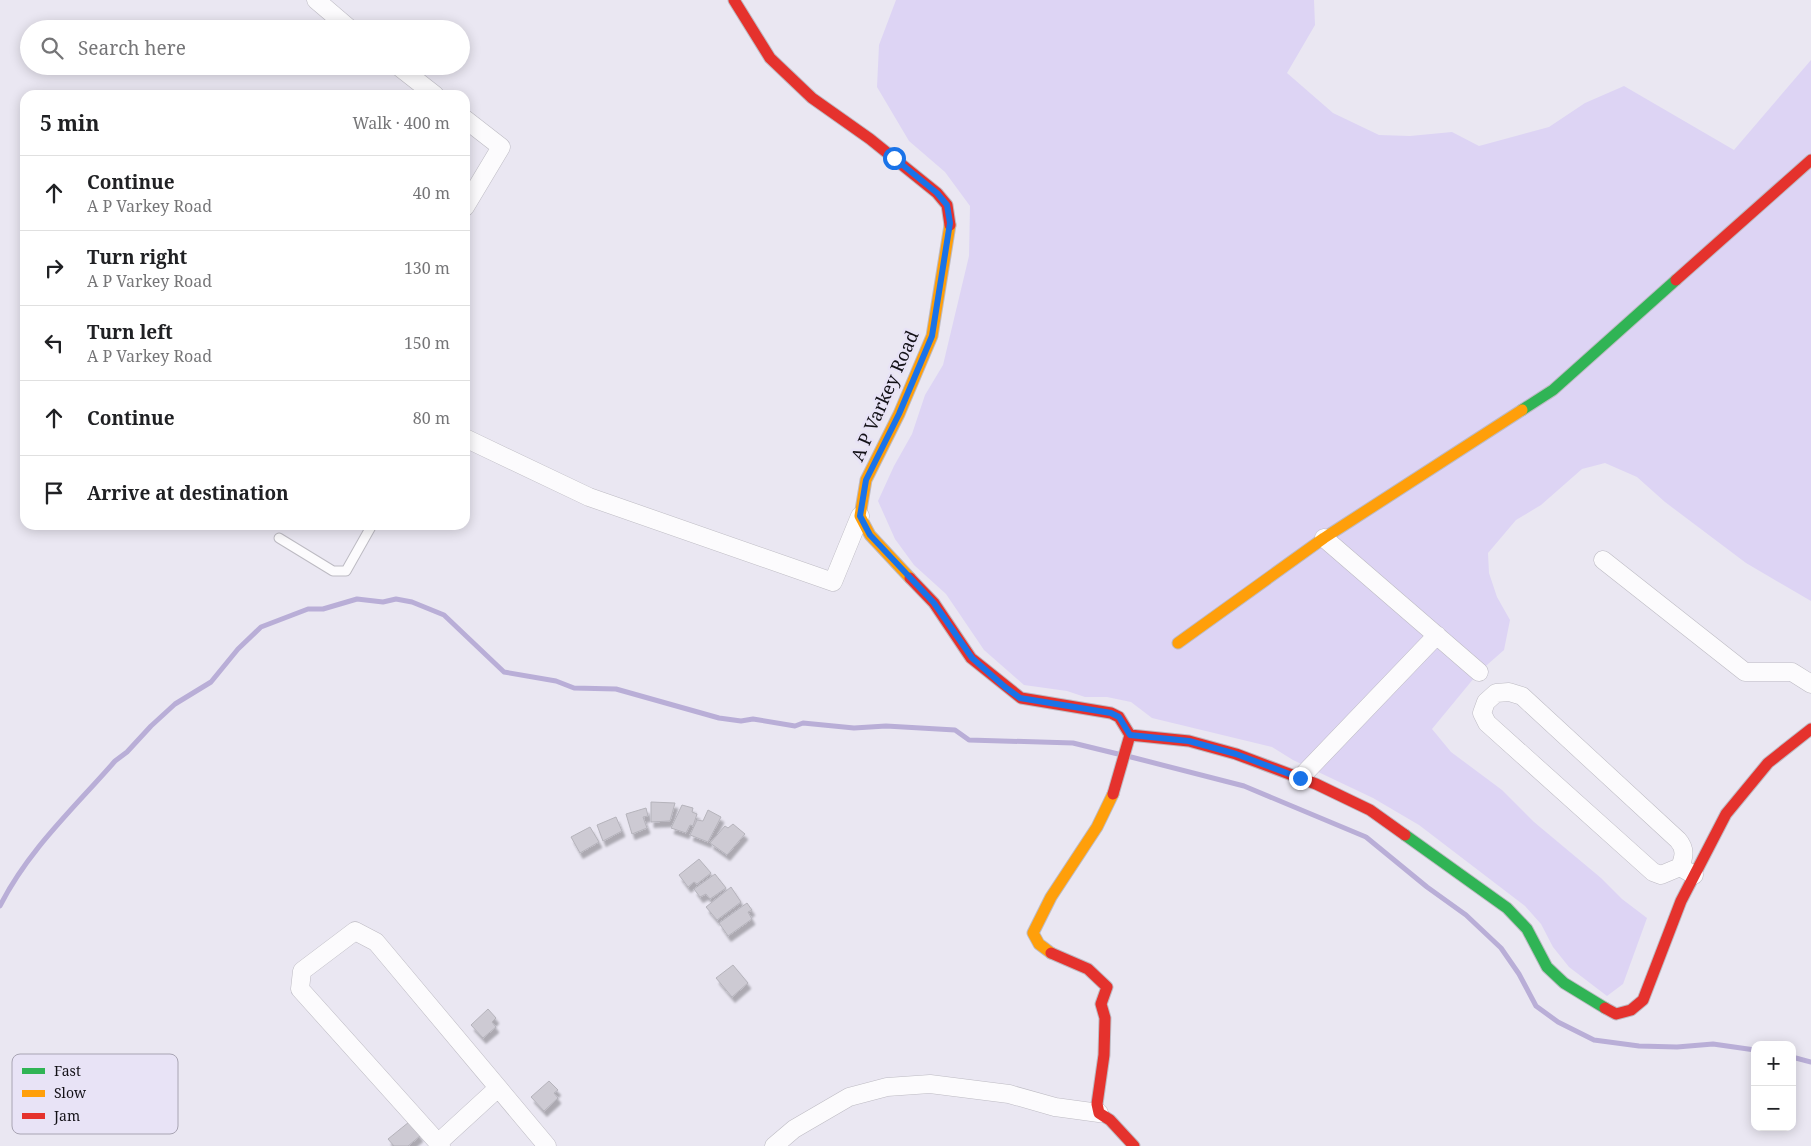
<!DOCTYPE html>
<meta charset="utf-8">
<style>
:root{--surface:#fff;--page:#f2f2f2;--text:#202124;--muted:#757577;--line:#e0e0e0}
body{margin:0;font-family:"Noto Serif",serif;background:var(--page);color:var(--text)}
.controls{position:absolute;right:15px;bottom:15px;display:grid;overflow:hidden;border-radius:10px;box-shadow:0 2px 12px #0003}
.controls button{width:45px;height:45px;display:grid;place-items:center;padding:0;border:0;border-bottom:1px solid var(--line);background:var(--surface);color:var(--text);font:25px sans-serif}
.stop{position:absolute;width:15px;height:15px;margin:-11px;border:4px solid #1a73e8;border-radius:50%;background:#fff}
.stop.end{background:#1a73e8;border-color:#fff;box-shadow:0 1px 5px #0008}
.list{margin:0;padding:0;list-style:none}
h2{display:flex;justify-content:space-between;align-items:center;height:65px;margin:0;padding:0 20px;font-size:21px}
h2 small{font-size:16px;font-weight:400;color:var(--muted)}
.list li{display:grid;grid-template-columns:32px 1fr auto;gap:15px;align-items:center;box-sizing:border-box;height:75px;padding:0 20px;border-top:1px solid var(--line)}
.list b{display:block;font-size:19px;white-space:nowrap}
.list p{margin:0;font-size:16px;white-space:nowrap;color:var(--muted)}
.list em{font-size:16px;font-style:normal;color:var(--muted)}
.icon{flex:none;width:28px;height:28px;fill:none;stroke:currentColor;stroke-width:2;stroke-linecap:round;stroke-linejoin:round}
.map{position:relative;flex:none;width:1811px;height:1146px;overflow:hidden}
.search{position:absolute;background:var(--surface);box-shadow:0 2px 12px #0003;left:20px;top:20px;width:450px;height:55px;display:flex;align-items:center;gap:12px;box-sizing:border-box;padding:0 18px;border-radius:28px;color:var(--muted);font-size:19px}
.panel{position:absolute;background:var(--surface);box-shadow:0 2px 12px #0003;left:20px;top:90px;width:450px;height:440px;border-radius:15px}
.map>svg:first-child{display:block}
.green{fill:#ddd4f4}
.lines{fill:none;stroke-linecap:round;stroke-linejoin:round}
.stream{stroke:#b9aed7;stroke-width:5}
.building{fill:#cdcad3;stroke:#b5b3bb;filter:url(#shadow)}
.lane-casing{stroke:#bdbbc3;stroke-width:11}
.street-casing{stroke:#bdbbc3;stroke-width:19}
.fast-casing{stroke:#bdbbc3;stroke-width:13}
.slow-casing{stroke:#bdbbc3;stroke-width:13}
.jam-casing{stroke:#bdbbc3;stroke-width:13}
.lane{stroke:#fcfbfd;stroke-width:9}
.street{stroke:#fcfbfd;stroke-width:18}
.fast{stroke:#30b455;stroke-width:11}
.slow{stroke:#ff9f0a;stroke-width:11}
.jam{stroke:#e5322d;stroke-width:11}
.route{stroke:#1a73e8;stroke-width:6}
.labels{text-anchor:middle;stroke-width:5;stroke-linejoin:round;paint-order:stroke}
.street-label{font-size:18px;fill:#131117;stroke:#e8e3f6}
.key{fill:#e8e3f6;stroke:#a8a4b3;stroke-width:1}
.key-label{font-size:14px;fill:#131117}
</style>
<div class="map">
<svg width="1811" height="1146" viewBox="0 0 1811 1146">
<defs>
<filter id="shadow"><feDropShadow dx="3" dy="5.5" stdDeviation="1" flood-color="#0004"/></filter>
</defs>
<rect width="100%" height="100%" fill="#eae7f2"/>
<path class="green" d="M896,0H1314L1315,25L1287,73L1333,113L1379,135L1410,136L1452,132L1479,146L1549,127L1585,103L1624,86L1734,150L1811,60V601L1746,563L1665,502L1637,477L1605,463L1582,469L1541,505L1516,520L1488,553L1489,573L1497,597L1510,620L1504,650L1479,672L1432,729L1451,752L1502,790L1534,822L1601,878L1622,899L1647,918L1623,984L1607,996L1569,967L1553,947L1541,924L1525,906L1419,825L1373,798L1293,760L1272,747L1152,718L1131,702L1107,697H1085L1067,691L1024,685L984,650L946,594L914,565L895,539L878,501L894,466L912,434L925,395L943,365L969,256L970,206L945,172L909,141L877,87L879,45Z"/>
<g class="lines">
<path class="stream" d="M1131,757L1244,786L1366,837L1427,887L1466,915L1501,948L1519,974L1536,1006L1558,1022L1594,1040L1639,1046L1677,1047L1713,1044L1755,1050
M0,906C28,850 75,807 115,761L127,752L151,726L175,704L211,682L238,649L261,627L308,609H323L357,599L383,602L396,599L412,602L444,615L504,672L556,681L574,688L616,689L719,718L741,721L753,719L795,726L803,723L854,728L886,726L955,730L969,740L1073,743L1118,754
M1792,1057L1811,1062"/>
</g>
<path class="building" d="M651,802L675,803L670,821L651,822Z
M682,805L693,808L692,812L697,814L693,826L690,825L686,833L671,828Z
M646,808L648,816L643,817L647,828L632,834L626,814Z
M708,810L721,817L708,842L690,835L697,820L703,821Z
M616,817L622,831L603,841L597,825Z
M733,824L745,834L727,855L710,843L725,826L728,828Z
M590,827L599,842L580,853L571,837Z
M699,859L711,873L697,884L694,882L688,887L679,875Z
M715,874L726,888L710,899L706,894L700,897L694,889Z
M731,887L741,902L717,920L706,907Z
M747,903L752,910L748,912L752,919L728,936L719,923Z
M733,965L748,983L732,997L716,978Z
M488,1009L496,1018L492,1022L496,1027L483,1038L471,1025Z
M549,1081L558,1090L554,1093L558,1098L544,1111L531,1097Z
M409,1122L420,1136L408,1146H394L388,1139Z"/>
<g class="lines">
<g class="lane-casing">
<path id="lane" d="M279,538L333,571H346L372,525"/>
</g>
<g class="street-casing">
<path id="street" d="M316,0L350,29
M398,66L435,95
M465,119L501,147L465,207
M465,438L589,497L833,582L860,516
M1324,538L1479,672
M1603,560L1745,672H1792L1811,684
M1300,778L1437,635
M1680,867C1684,857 1686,849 1678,840L1522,696L1509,692L1496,693L1486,702L1482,713L1487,723L1653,872L1661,875L1680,867L1694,875
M438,1143L498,1088
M441,1146L300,989L302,971L355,931L376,942L547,1146
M774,1146L794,1129L849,1097L887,1087L930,1084L1009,1094L1055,1107L1099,1113"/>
</g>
<g class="fast-casing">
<path id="fast" d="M1522,410L1553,390L1676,280
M1405,835L1507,908L1527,929L1547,967L1564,983L1605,1008"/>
</g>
<g class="slow-casing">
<path id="slow" d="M910,578L870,535L860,516L866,480L899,414L932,336L950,225
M1178,643L1324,538L1522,410
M1051,953L1039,944L1033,933L1051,897L1097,827L1113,794"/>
</g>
<g class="jam-casing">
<path id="jam" d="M734,0L770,58L812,98L870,139L937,193L947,205L950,225
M1676,280L1811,160
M910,578L934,603L971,658L1021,698L1111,713L1119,717L1130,735L1113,794
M1130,735L1189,741L1236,754L1316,784L1370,810L1405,835
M1051,953L1088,969L1107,987L1101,1004L1105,1018L1104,1055L1097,1104L1099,1113L1110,1120L1134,1146
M1605,1008L1616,1014L1631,1010L1643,1000L1681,901L1726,814L1768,763L1811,729"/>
</g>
<use href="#lane" class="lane"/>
<use href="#street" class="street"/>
<use href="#fast" class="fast"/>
<use href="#slow" class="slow"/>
<use href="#jam" class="jam"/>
</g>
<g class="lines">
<path class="route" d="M894,158L937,193L947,205L950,223L932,336L899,414L866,480L860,516L870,535L934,603L972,658L1005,687L1020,698L1111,713L1119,717L1130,735L1189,741L1236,754L1300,778"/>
</g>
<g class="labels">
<g class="street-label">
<text transform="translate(885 396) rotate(-66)" y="6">A P Varkey Road</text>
</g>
</g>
<rect x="12" y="1054" width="166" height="80" rx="8" class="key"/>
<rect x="22" y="1068" width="23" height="6" fill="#30b455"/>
<rect x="22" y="1090" width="23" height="7" fill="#ff9f0a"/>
<rect x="22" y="1113" width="23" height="6" fill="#e5322d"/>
<g class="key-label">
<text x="54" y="1076">Fast</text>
<text x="54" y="1098">Slow</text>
<text x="54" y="1121">Jam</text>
</g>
</svg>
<div class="controls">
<button>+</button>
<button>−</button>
</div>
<div class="stop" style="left:894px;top:158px"></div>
<div class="stop end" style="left:1300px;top:778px"></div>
<div class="search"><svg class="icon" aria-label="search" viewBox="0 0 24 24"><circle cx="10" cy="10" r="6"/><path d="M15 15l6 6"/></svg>Search here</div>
<section class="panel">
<h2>5 min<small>Walk · 400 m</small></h2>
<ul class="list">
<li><svg class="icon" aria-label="ahead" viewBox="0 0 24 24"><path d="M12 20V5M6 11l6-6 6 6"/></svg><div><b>Continue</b><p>A P Varkey Road</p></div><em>40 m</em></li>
<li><svg class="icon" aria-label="right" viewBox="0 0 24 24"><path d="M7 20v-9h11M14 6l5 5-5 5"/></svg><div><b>Turn right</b><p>A P Varkey Road</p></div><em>130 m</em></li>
<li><svg class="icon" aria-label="left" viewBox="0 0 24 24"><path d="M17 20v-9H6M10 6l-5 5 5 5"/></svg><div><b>Turn left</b><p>A P Varkey Road</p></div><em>150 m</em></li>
<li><svg class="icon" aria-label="ahead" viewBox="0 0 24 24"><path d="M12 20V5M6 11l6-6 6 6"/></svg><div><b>Continue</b></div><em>80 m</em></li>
<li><svg class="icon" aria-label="arrive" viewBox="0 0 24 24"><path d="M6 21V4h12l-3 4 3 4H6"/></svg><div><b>Arrive at destination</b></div></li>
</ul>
</section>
</div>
